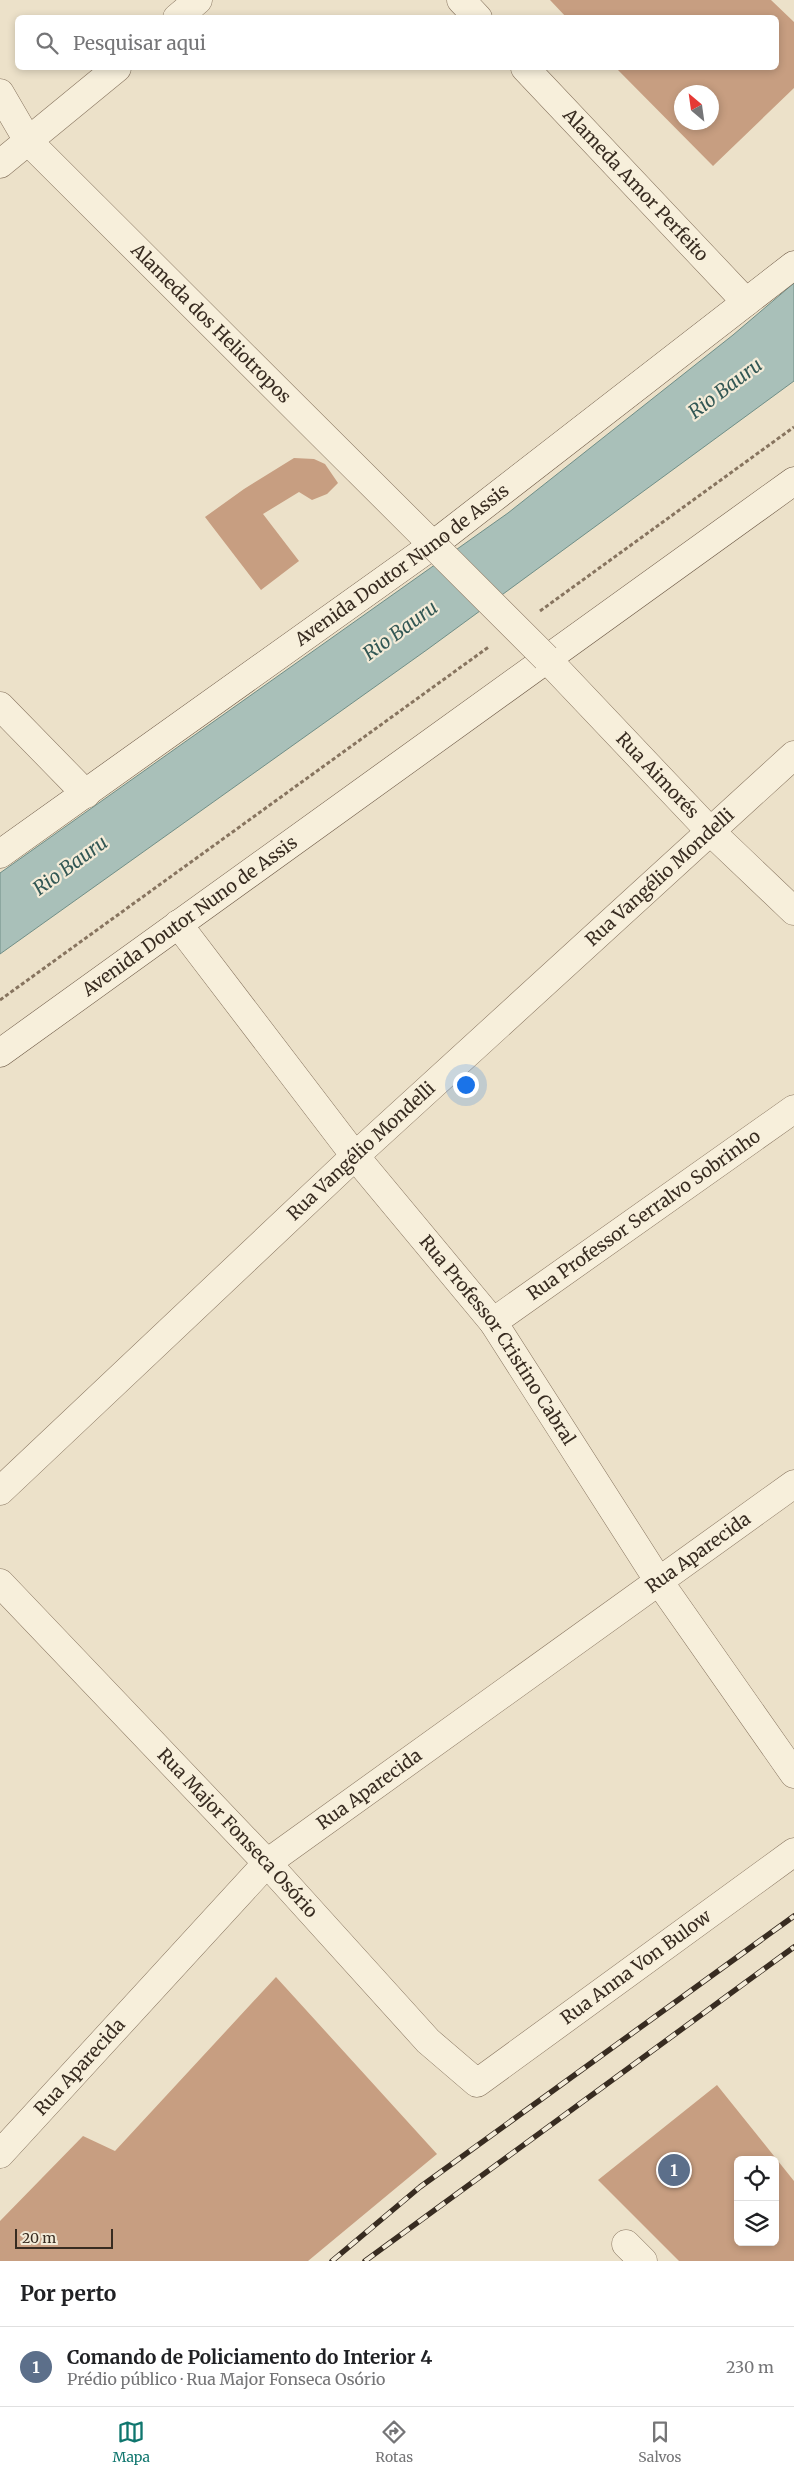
<!DOCTYPE html>
<html lang="pt">
<meta charset="utf-8">
<style>
:root{--surface:#fff;--page:#f2f2f2;--text:#202124;--muted:#757577;--line:#e0e0e0;--accent:#0f766e}
body{margin:0;font-family:Merriweather,serif;background:var(--page);color:var(--text)}
.controls{position:absolute;right:15px;bottom:15px;display:grid;overflow:hidden;border-radius:8px;box-shadow:0 2px 8px #0003}
.controls button{width:45px;height:45px;display:grid;place-items:center;padding:0;border:0;border-bottom:1px solid var(--line);background:var(--surface);color:var(--text);font:25px sans-serif}
.compass{position:absolute;left:674px;top:85px;width:45px;height:45px;border-radius:50%;background:var(--surface);box-shadow:0 2px 8px #0003;rotate:331deg}
.scale{position:absolute;left:15px;bottom:12px;width:98px;box-sizing:border-box;padding-left:5px;border:2px solid #382c21;border-top:0;font-size:14px;line-height:18px;white-space:nowrap;color:#382c21;-webkit-text-stroke:4px #f3ebd8;paint-order:stroke}
.you{position:absolute;left:465px;top:1084px;width:18px;height:18px;margin:-12px;border:4px solid #fff;border-radius:50%;background:#1a73e8;box-shadow:0 0 0 8px #1a73e833}
.badge{display:grid;place-items:center;width:32px;height:32px;border-radius:50%;background:var(--accent);color:#fff;font-size:16px;font-weight:700}
.pin{position:absolute;translate:-50% -50%;border:2px solid #fff;box-shadow:0 1px 5px #0006}
.list{margin:0;padding:0;list-style:none}
h2{display:flex;justify-content:space-between;align-items:center;height:65px;margin:0;padding:0 20px;font-size:21px}
h2 small{font-size:16px;font-weight:400;color:var(--muted)}
.list li{display:grid;grid-template-columns:32px 1fr auto;gap:15px;align-items:center;box-sizing:border-box;height:80px;padding:0 20px;border-top:1px solid var(--line)}
.list b{display:block;font-size:19px;white-space:nowrap}
.list p{margin:0;font-size:16px;white-space:nowrap;color:var(--muted)}
.list em{font-size:16px;font-style:normal;color:var(--muted)}
.icon{flex:none;width:28px;height:28px;fill:none;stroke:currentColor;stroke-width:2;stroke-linecap:round;stroke-linejoin:round}
.map{position:relative;flex:none;width:794px;height:2261px;overflow:hidden}
.search{position:absolute;background:var(--surface);box-shadow:0 2px 8px #0003;left:15px;right:15px;top:15px;height:55px;display:flex;align-items:center;gap:12px;box-sizing:border-box;padding:0 18px;border-radius:8px;color:var(--muted);font-size:19px}
.sheet{height:145px;background:var(--surface)}
nav{display:flex;justify-content:space-around;align-items:center;box-sizing:border-box;height:70px;border-top:1px solid var(--line);background:var(--surface);font-size:14px;color:var(--muted)}
nav a{display:grid;justify-items:center;gap:2px}
nav .on{color:var(--accent)}
.map>svg:first-child{display:block}
.water{fill:#a9c0b9;stroke:#708e87}
.building{fill:#c79e81;fill-rule:evenodd}
.lines{fill:none;stroke-linecap:round;stroke-linejoin:round}
.street-casing{stroke:#87745f;stroke-width:29}
.secondary-casing{stroke:#695542;stroke-width:29}
.path{stroke:#87745f;stroke-width:3;stroke-dasharray:4 2.5;stroke-linecap:butt}
.street{stroke:#f7efdb;stroke-width:28}
.secondary{stroke:#f7efdb;stroke-width:28}
.rail-casing{stroke:#382c21;stroke-width:5.5}
.rail{stroke:#f3ebd8;stroke-width:4;stroke-dasharray:11;stroke-linecap:butt}
.street-bridge-casing{stroke:#87745f;stroke-width:29;stroke-linecap:butt}
.street-bridge{stroke:#f7efdb;stroke-width:28}
.labels{text-anchor:middle;stroke-width:4.5;stroke-linejoin:round;paint-order:stroke}
.street-label{font-size:18px;fill:#382c21;stroke:#f3ebd8}
.water-label{font-size:19px;font-style:italic;fill:#325754;stroke:#f3ebd8}
</style>
<div class="map">
<svg width="794" height="2261" viewBox="0 0 794 2261">
<rect width="100%" height="100%" fill="#ece1c9"/>
<path class="water" d="M794,283V381L428,649L0,954V873L508,513L733,335Z"/>
<path class="building" d="M550,0H771L794,22V88L713,166L616,68H776V18H567ZM682,92H712V122H682Z
M294,458L314,459L325,464L338,483L327,494L312,500L299,492L263,514L299,561L261,590L205,517L244,489Z
M276,1977L437,2154L308,2261H0V2221L83,2136L115,2151Z
M717,2085L794,2181V2261H679L598,2180ZM738,2160H775V2242H738Z"/>
<g class="lines">
<g class="street-casing">
<g id="street">
<path d="M461,0L478,18"/>
<path d="M177,18L198,0"/>
<path id="s1" d="M525,68L746,302"/>
<path id="s2" d="M0,93L28,141L433,545"/>
<path d="M0,164L117,68"/>
<path id="s3" d="M546,658L710,831L794,911"/>
<path d="M0,706L86,794"/>
<path id="s4" d="M178,924L355,1156L493,1322L658,1580L794,1774"/>
<path id="s5" d="M493,1322L794,1109"/>
<path id="s6" d="M0,1491L355,1156L794,755"/>
<path id="s7" d="M0,1583L267,1863L428,2041L477,2083L794,1852"/>
<path id="s8" d="M0,2154L267,1863L794,1484"/>
<path d="M626,2244L643,2261"/>
</g>
</g>
<g class="secondary-casing">
<g id="secondary">
<path id="s9" d="M0,854L433,545L794,265"/>
<path id="s10" d="M0,1053L794,481"/>
</g>
</g>
<path class="path" d="M540,611L794,427
M0,1000L490,646"/>
<use href="#street" class="street"/>
<use href="#secondary" class="secondary"/>
<g class="rail-casing">
<path id="rail" d="M332,2261L420,2187L794,1916
M365,2261L794,1947"/>
</g>
<use href="#rail" class="rail"/>
<g class="street-bridge-casing">
<path id="street-bridge" d="M433,545L546,658"/>
</g>
<use href="#street-bridge" class="street-bridge"/>
</g>
<g class="labels">
<g class="street-label">
<text dy="6" stroke="none"><textPath href="#s1" startOffset="161">Alameda Amor Perfeito</textPath></text>
<text dy="6" stroke="none"><textPath href="#s2" startOffset="314">Alameda dos Heliotropos</textPath></text>
<text dy="6" stroke="none"><textPath href="#s9" startOffset="495">Avenida Doutor Nuno de Assis</textPath></text>
<text dy="6" stroke="none"><textPath href="#s3" startOffset="162">Rua Aimorés</textPath></text>
<text dy="6" stroke="none"><textPath href="#s6" startOffset="901">Rua Vangélio Mondelli</textPath></text>
<text dy="6" stroke="none"><textPath href="#s10" startOffset="234">Avenida Doutor Nuno de Assis</textPath></text>
<text dy="6" stroke="none"><textPath href="#s6" startOffset="496">Rua Vangélio Mondelli</textPath></text>
<text dy="6" stroke="none"><textPath href="#s5" startOffset="185">Rua Professor Serralvo Sobrinho</textPath></text>
<text dy="6" stroke="none"><textPath href="#s4" startOffset="525">Rua Professor Cristino Cabral</textPath></text>
<text dy="6" stroke="none"><textPath href="#s8" startOffset="926">Rua Aparecida</textPath></text>
<text dy="6" stroke="none"><textPath href="#s8" startOffset="521">Rua Aparecida</textPath></text>
<text dy="6" stroke="none"><textPath href="#s7" startOffset="345">Rua Major Fonseca Osório</textPath></text>
<text dy="6" stroke="none"><textPath href="#s7" startOffset="888">Rua Anna Von Bulow</textPath></text>
<text dy="6" stroke="none"><textPath href="#s8" startOffset="118">Rua Aparecida</textPath></text>
</g>
<g class="water-label">
<text transform="translate(725 388) rotate(-37)" y="7">Rio Bauru</text>
<text transform="translate(400 630) rotate(-36)" y="7">Rio Bauru</text>
<text transform="translate(70 865) rotate(-36)" y="7">Rio Bauru</text>
</g>
</g>
</svg>
<div class="controls">
<button><svg class="icon" aria-label="locate" viewBox="0 0 24 24"><circle cx="12" cy="12" r="6"/><path d="M12 2v4M12 18v4M2 12h4M18 12h4"/></svg></button>
<button><svg class="icon" aria-label="layers" viewBox="0 0 24 24"><path d="M12 4l9 5-9 5-9-5zM3 14l9 5 9-5"/></svg></button>
</div>
<svg class="compass" viewBox="-18 -18 36 36"><path d="M0-13l5 13h-10z" fill="#e53935"/><path d="M0 13l5-13h-10z" fill="#757577"/></svg>
<div class="scale">20 m</div>
<div class="you"></div>
<div class="pin badge" style="left:674px;top:2170px;background:#5c6f8a">1</div>
<div class="search"><svg class="icon" aria-label="search" viewBox="0 0 24 24"><circle cx="10" cy="10" r="6"/><path d="M15 15l6 6"/></svg>Pesquisar aqui</div>
</div>
<section class="sheet">
<h2>Por perto<small></small></h2>
<ul class="list">
<li><span class="badge" style="background:#5c6f8a">1</span><div><b>Comando de Policiamento do Interior 4</b><p>Prédio público · Rua Major Fonseca Osório</p></div><em>230 m</em></li>
</ul>
</section>
<nav>
<a class="on"><svg class="icon" aria-label="map" viewBox="0 0 24 24"><path d="M3 6l6-2 6 2 6-2v14l-6 2-6-2-6 2zM9 4v14M15 6v14"/></svg>Mapa</a>
<a><svg class="icon" aria-label="directions" viewBox="0 0 24 24"><path d="M12 3l9 9-9 9-9-9zM9 14v-3h6M13 9l2 2-2 2"/></svg>Rotas</a>
<a><svg class="icon" aria-label="saved" viewBox="0 0 24 24"><path d="M7 4h10v16l-5-4-5 4z"/></svg>Salvos</a>
</nav>
